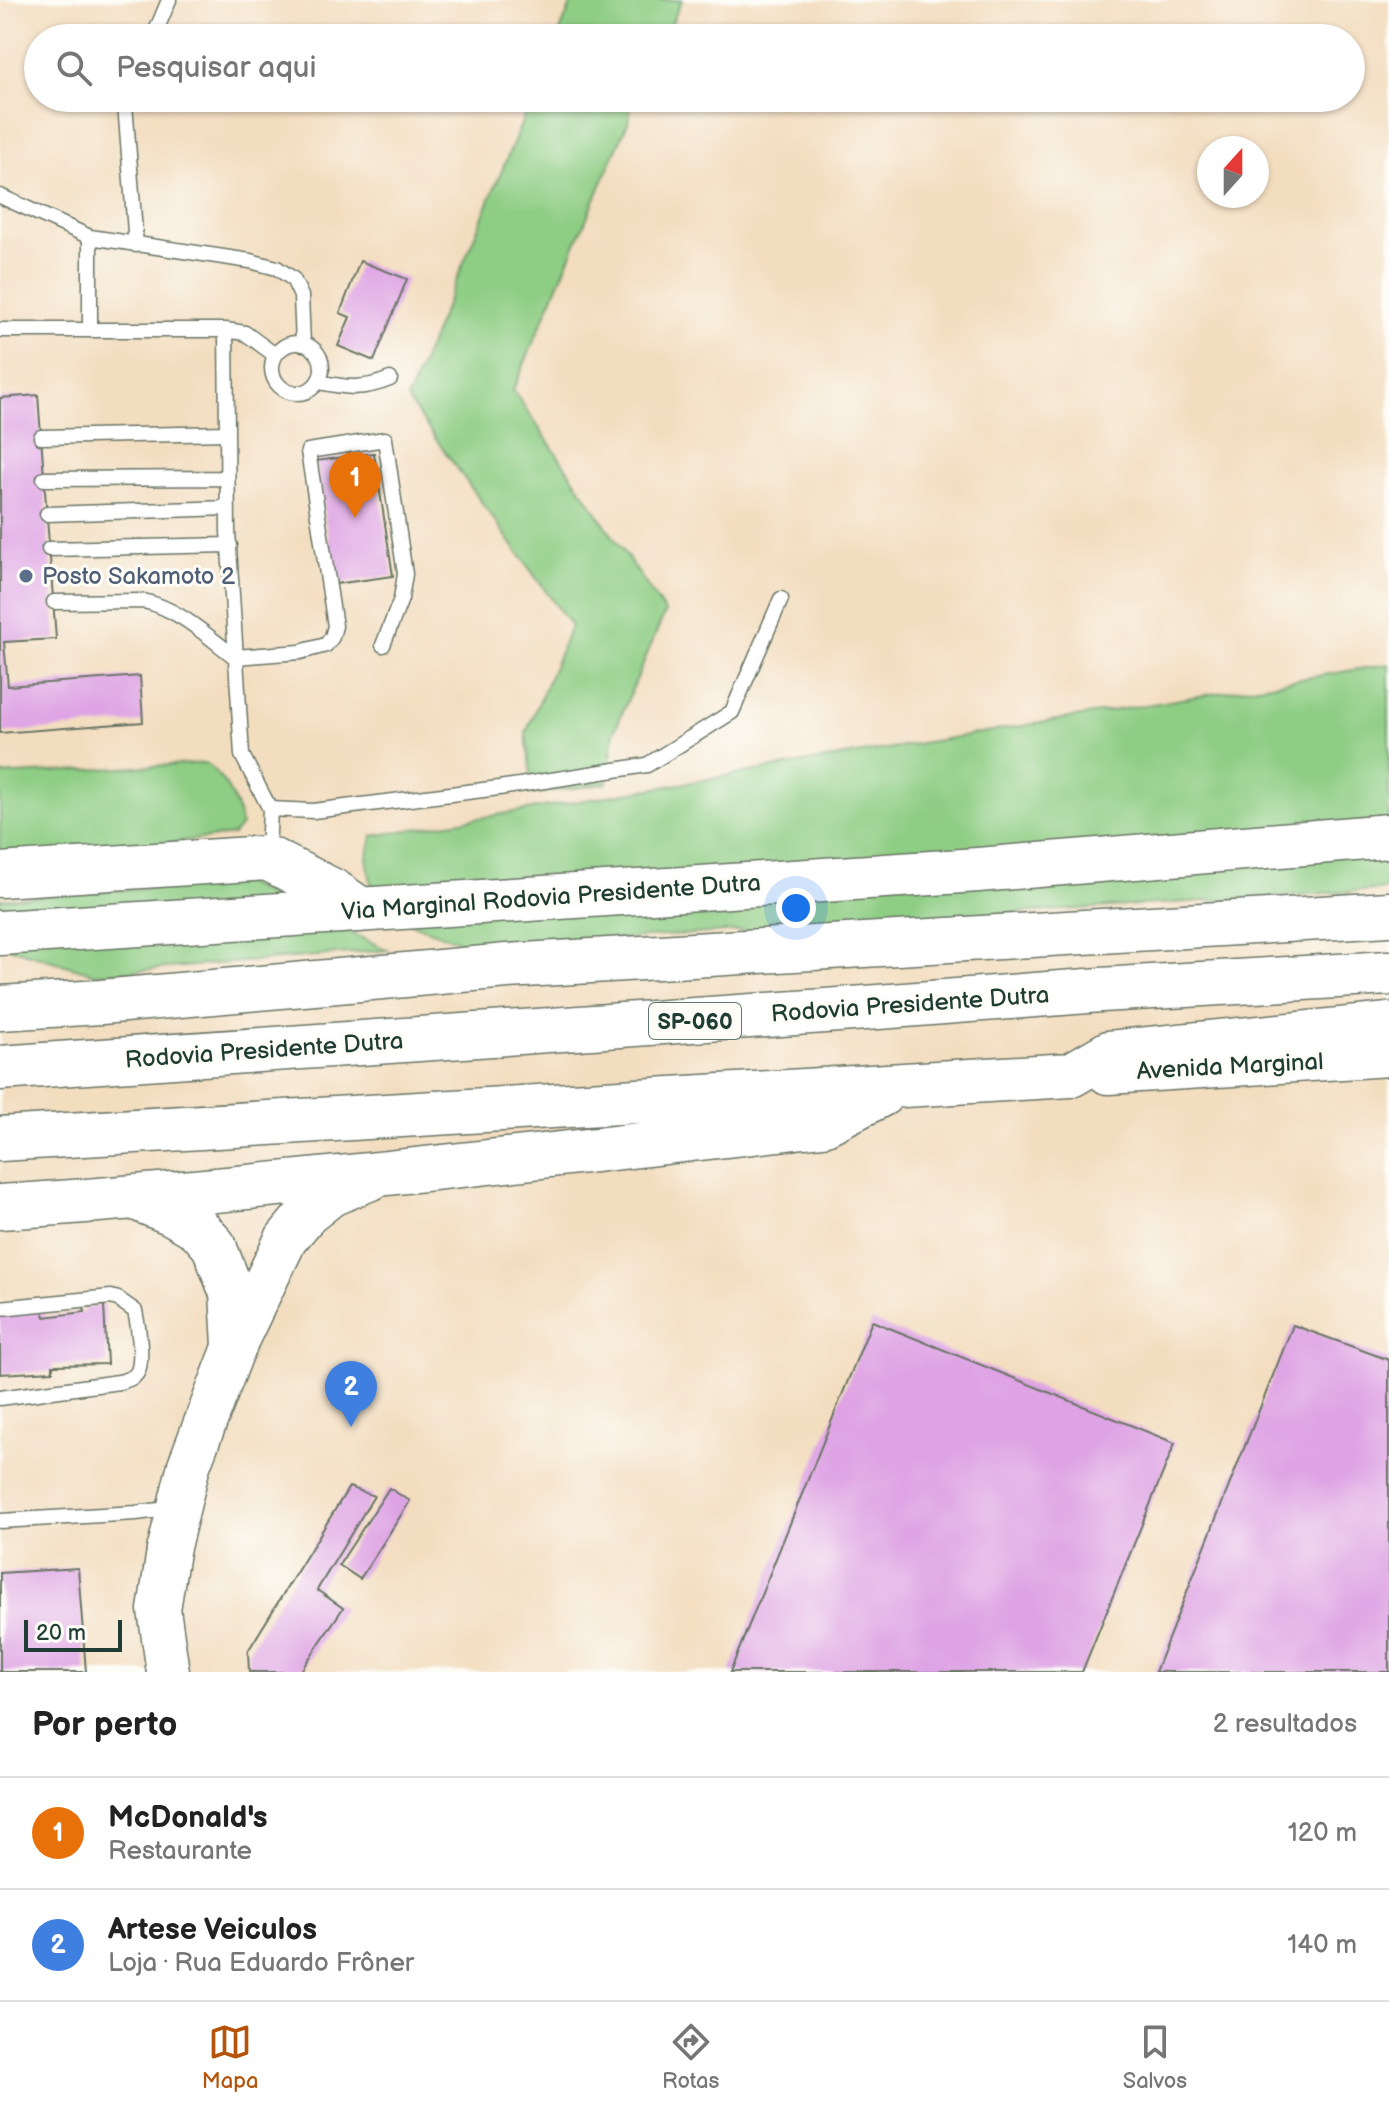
<!DOCTYPE html>
<html lang="pt">
<meta charset="utf-8">
<style>
:root{--surface:#fff;--page:#f6f6f6;--text:#222;--muted:#767676;--line:#e0e0e0;--accent:#b45309}
body{margin:0;font-family:"Balsamiq Sans",sans-serif;background:var(--page);color:var(--text)}
.compass{position:absolute;left:1197px;top:136px;width:72px;height:72px;border-radius:50%;background:var(--surface);box-shadow:0 2px 6px #0004;rotate:21deg}
.scale{position:absolute;left:24px;bottom:20px;width:98px;box-sizing:border-box;padding-left:8px;border:4px solid #1f3d34;border-top:0;font-size:22px;line-height:28px;white-space:nowrap;color:#1f3d34;-webkit-text-stroke:6px #fdfcf7;paint-order:stroke}
.you{position:absolute;left:796px;top:908px;width:28px;height:28px;margin:-20px;border:6px solid #fff;border-radius:50%;background:#1a73e8;box-shadow:0 0 0 12px #1a73e833}
.badge{display:grid;place-items:center;width:52px;height:52px;border-radius:50%;background:var(--accent);color:#fff;font-size:26px;font-weight:700}
.pin{position:absolute;translate:-50% -66px;filter:drop-shadow(0 2px 4px #0008)}
.pin::after{content:'';position:absolute;top:42px;width:28px;height:24px;background:inherit;clip-path:polygon(0 0,100% 0,50% 100%)}
.list{margin:0;padding:0;list-style:none}
h2{display:flex;justify-content:space-between;align-items:center;height:104px;margin:0;padding:0 32px;font-size:34px}
h2 small{font-size:26px;font-weight:400;color:var(--muted)}
.list li{display:grid;grid-template-columns:52px 1fr auto;gap:24px;align-items:center;box-sizing:border-box;height:112px;padding:0 32px;border-top:2px solid var(--line)}
.list b{display:block;font-size:30px;white-space:nowrap}
.list p{margin:0;font-size:26px;white-space:nowrap;color:var(--muted)}
.list em{font-size:26px;font-style:normal;color:var(--muted)}
.icon{flex:none;width:44px;height:44px;fill:none;stroke:currentColor;stroke-width:2;stroke-linecap:round;stroke-linejoin:round}
.map{position:relative;flex:none;width:1389px;height:1672px;overflow:hidden}
.search{position:absolute;background:var(--surface);box-shadow:0 2px 6px #0004;left:24px;right:24px;top:24px;height:88px;display:flex;align-items:center;gap:20px;box-sizing:border-box;padding:0 28px;border-radius:44px;color:var(--muted);font-size:30px}
.sheet{height:328px;background:var(--surface)}
nav{display:flex;justify-content:space-around;align-items:center;box-sizing:border-box;height:112px;border-top:2px solid var(--line);background:var(--surface);font-size:22px;color:var(--muted)}
nav a{display:grid;justify-items:center;gap:4px}
nav .on{color:var(--accent)}
.map>svg:first-child{display:block}
.green{fill:#8ecd84;stroke:#56855c;stroke-width:2}
.building{fill:#dea3e4}
.lines{fill:none;stroke-linecap:round;stroke-linejoin:round}
.service-casing{stroke:#697565;stroke-width:17}
.secondary-casing{stroke:#697565;stroke-width:45}
.motorway-casing{stroke:#697565;stroke-width:47}
.service{stroke:#fff;stroke-width:14}
.secondary{stroke:#fff;stroke-width:42}
.motorway{stroke:#fff;stroke-width:44}
.service-dot{fill:#5c6f8a;stroke:#fdfcf7;stroke-width:3}
.labels{text-anchor:middle;stroke-width:6;stroke-linejoin:round;paint-order:stroke}
.shield{fill:#fdfcf7;stroke:#62766e;stroke-width:2}
.shield-label{font-size:22px;font-weight:bold;fill:#1f3d34}
.service-label{font-size:24px;fill:#4e5e75;stroke:#fdfcf7;text-anchor:start}
.street-label{font-size:24px;fill:#1f3d34;stroke:#fdfcf7}
</style>
<div class="map">
<svg width="1389" height="1672" viewBox="0 0 1389 1672">
<rect width="100%" height="100%" fill="#fdfcf7"/>
<filter id="ink" filterUnits="userSpaceOnUse"><feTurbulence type="fractalNoise" baseFrequency=".0125" numOctaves="2"/><feDisplacementMap in="SourceGraphic" scale="16" xChannelSelector="R" yChannelSelector="G"/><feConvolveMatrix kernelMatrix="1 2 1 2 8 2 1 2 1" color-interpolation-filters="sRGB"/></filter>
<filter id="wash" filterUnits="userSpaceOnUse"><feTurbulence type="fractalNoise" baseFrequency=".006" numOctaves="4" result="noise"/><feDisplacementMap in="SourceGraphic" scale="32" xChannelSelector="R" yChannelSelector="G"/><feGaussianBlur stdDeviation="1.8" result="paint"/><feColorMatrix in="noise" values="0 0 0 0 0 0 0 0 0 0 0 0 0 0 0 0 0 1.4 0 .05"/><feComposite in="paint" operator="in"/></filter>
<g filter="url(#wash)">
<rect width="100%" height="100%" fill="#f3ddbf"/>
<path class="green" d="M573,0H682L665,38H557Z
M532,98H632L628,122L513,390L665,612L614,732L607,783L533,794L526,733L571,626L407,399Z
M1389,664V889L477,948L407,922L372,888L367,859L372,836Z
M206,763C224,777 238,802 241,825L233,835L13,862L0,861V775Z
M241,882L388,950L95,974L0,945V899Z"/>
<g id="blocks">
<path class="building" d="M360,261L407,279L374,361L338,346L350,317L340,313Z
M38,395L56,639L4,642L8,686L140,676L143,722L0,733V398Z
M374,453L393,576L335,584L316,461Z
M104,1305L107,1364L53,1365V1371L0,1374V1313L43,1309L45,1317L85,1312L84,1307Z
M872,1321L1175,1443L1082,1672H730Z
M1293,1325L1389,1360V1672H1155Z
M349,1487L374,1496L317,1590L343,1608L300,1672H249L248,1651Z
M389,1488L410,1501L360,1579L339,1565Z
M78,1568L86,1672H0V1573Z"/>
</g>
</g>
<g filter="url(#ink)">
<use href="#blocks" fill-opacity="0" stroke="#697565" stroke-width="2"/>
<g class="lines">
<g class="service-casing">
<path id="service" d="M153,38L169,0
M128,98L125,104L136,245
M0,196L90,237
M0,330H226L245,333L275,355
M90,330V237L250,261L277,268L293,279L301,296L303,344
M226,330L228,531L242,755L270,809L268,854
M272 368a25 25 0 1 1 50 0a25 25 0 1 1-50 0Z
M319,382C347,388 363,390 390,379
M41,437L227,433
M44,479L227,478
M47,514L228,508
M49,549L230,545
M54,602L143,601C178,608 207,636 235,657L300,652L326,645L332,637L335,626L308,451L385,439L405,574L401,599L383,645
M270,809L313,811L499,788L647,765L732,712L781,599
M0,1308L111,1297L118,1299L135,1311C138,1324 144,1361 137,1373C133,1379 126,1380 119,1382L0,1398
M0,1521L136,1513L175,1508"/>
</g>
<g class="secondary-casing">
<path id="secondary" d="M1108,1073L1389,1055
M168,1672L159,1610L168,1551L189,1465L235,1345L286,1239L306,1215L331,1195L373,1178"/>
</g>
<g class="motorway-casing">
<path id="motorway" d="M0,875L267,858L333,891L361,910
M0,933L978,870L1389,836
M0,1008L101,1002L507,966L1389,914
M0,1068L839,1010L1101,990L1389,973
M0,1139L1071,1075L1109,1053L1389,1025
M138,1199L172,1213L198,1228L214,1246L232,1293L235,1345
M0,1207C275,1189 549,1155 823,1124L882,1094"/>
</g>
<use href="#service" class="service"/>
<use href="#secondary" class="secondary"/>
<use href="#motorway" class="motorway"/>
</g>
</g>
<circle class="service-dot" cx="26" cy="576" r="8"/>
<g class="labels">
<rect class="shield" x="649" y="1003" width="92" height="36" rx="6"/>
<g class="shield-label">
<text x="695" y="1029">SP-060</text>
</g>
<g class="service-label">
<text x="42" y="584">Posto Sakamoto 2</text>
</g>
<g class="street-label">
<text transform="translate(551 897) rotate(-4)" y="8">Via Marginal Rodovia Presidente Dutra</text>
<text transform="translate(910 1004) rotate(-4)" y="8">Rodovia Presidente Dutra</text>
<text transform="translate(264 1050) rotate(-4)" y="8">Rodovia Presidente Dutra</text>
<text transform="translate(1230 1066) rotate(-3)" y="8">Avenida Marginal</text>
</g>
</g>
</svg>
<svg class="compass" viewBox="-18 -18 36 36"><path d="M0-13l5 13h-10z" fill="#e53935"/><path d="M0 13l5-13h-10z" fill="#767676"/></svg>
<div class="scale">20 m</div>
<div class="you"></div>
<div class="pin badge" style="left:355px;top:518px;background:#e8710a">1</div>
<div class="pin badge" style="left:351px;top:1427px;background:#3f7fe0">2</div>
<div class="search"><svg class="icon" aria-label="search" viewBox="0 0 24 24"><circle cx="10" cy="10" r="6"/><path d="M15 15l6 6"/></svg>Pesquisar aqui</div>
</div>
<section class="sheet">
<h2>Por perto<small>2 resultados</small></h2>
<ul class="list">
<li><span class="badge" style="background:#e8710a">1</span><div><b>McDonald's</b><p>Restaurante</p></div><em>120 m</em></li>
<li><span class="badge" style="background:#3f7fe0">2</span><div><b>Artese Veiculos</b><p>Loja · Rua Eduardo Frôner</p></div><em>140 m</em></li>
</ul>
</section>
<nav>
<a class="on"><svg class="icon" aria-label="map" viewBox="0 0 24 24"><path d="M3 6l6-2 6 2 6-2v14l-6 2-6-2-6 2zM9 4v14M15 6v14"/></svg>Mapa</a>
<a><svg class="icon" aria-label="directions" viewBox="0 0 24 24"><path d="M12 3l9 9-9 9-9-9zM9 14v-3h6M13 9l2 2-2 2"/></svg>Rotas</a>
<a><svg class="icon" aria-label="saved" viewBox="0 0 24 24"><path d="M7 4h10v16l-5-4-5 4z"/></svg>Salvos</a>
</nav>
